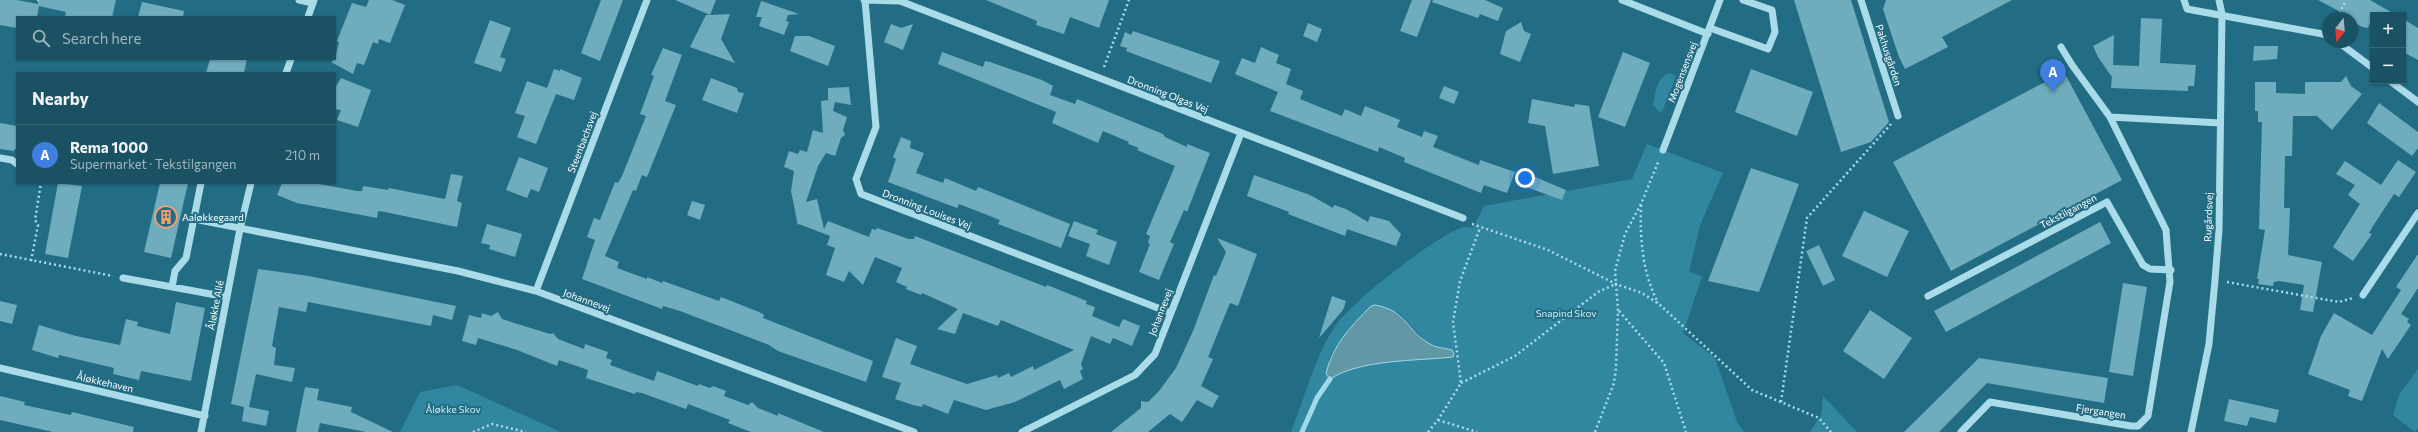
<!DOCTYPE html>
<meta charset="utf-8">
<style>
:root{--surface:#1a5263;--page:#275c6c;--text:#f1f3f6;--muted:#9fb6be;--line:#386978;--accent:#f5a06c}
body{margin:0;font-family:Commissioner,sans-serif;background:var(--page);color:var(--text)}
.controls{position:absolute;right:12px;top:12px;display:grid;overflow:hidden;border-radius:0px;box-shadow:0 1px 3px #0004}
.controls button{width:36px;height:36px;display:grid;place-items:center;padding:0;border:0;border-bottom:1px solid var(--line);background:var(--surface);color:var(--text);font:20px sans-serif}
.compass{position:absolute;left:2322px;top:12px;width:36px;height:36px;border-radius:50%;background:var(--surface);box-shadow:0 1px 3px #0004;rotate:196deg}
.you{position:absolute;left:1525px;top:178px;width:14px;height:14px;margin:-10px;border:3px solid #fff;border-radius:50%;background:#1a73e8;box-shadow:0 0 0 6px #1a73e833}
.badge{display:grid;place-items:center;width:26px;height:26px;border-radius:50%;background:var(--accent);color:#fff;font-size:13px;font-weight:700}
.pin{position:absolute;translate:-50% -33px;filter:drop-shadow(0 1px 2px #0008)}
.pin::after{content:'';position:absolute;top:21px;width:14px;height:12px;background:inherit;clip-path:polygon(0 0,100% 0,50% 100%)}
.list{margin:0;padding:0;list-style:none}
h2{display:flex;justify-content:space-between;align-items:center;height:52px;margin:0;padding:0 16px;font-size:17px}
h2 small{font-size:13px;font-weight:400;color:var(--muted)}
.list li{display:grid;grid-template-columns:26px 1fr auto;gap:12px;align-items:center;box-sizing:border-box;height:60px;padding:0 16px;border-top:1px solid var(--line)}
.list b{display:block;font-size:15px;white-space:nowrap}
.list p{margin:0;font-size:13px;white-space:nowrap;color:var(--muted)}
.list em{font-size:13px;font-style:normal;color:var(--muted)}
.icon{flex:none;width:22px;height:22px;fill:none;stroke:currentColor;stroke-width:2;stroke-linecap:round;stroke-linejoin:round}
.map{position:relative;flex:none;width:2418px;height:432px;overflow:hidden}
.search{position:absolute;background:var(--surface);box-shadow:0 1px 3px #0004;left:16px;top:16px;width:320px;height:44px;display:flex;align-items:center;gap:10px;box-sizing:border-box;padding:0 14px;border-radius:0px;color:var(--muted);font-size:15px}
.panel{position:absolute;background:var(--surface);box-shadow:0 1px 3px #0004;left:16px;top:72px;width:320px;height:112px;border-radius:0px}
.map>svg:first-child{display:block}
.green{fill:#3287a0;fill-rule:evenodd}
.water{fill:#6298a6;stroke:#9edaea}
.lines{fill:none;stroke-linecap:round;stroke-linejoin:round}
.stream{stroke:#9edaea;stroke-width:5}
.building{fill:#6facbd}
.path{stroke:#aadbe9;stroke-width:2.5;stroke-dasharray:2 3;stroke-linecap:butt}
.minor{stroke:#aadbe9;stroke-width:7}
.labels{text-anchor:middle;stroke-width:4;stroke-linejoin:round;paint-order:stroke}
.street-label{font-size:10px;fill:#fff;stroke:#226d84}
.poi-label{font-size:10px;fill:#fff;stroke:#226d84;text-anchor:start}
.park-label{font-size:10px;fill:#ceeef7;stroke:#226d84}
</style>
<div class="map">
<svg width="2418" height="432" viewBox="0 0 2418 432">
<rect width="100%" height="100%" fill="#226d84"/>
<path class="green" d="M1670,73L1676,76L1662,112L1658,111L1653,104C1656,92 1656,77 1670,73Z
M1647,144L1723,173L1700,225L1689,272L1702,276L1683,333L1715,358L1737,422L1744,432H1291C1304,400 1316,353 1336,325C1351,302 1435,237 1461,228C1464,226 1469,228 1473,228L1484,206L1632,179ZM1371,306L1399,313L1425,341L1432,345L1452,350L1453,357C1417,361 1361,359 1330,378L1329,358L1348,330Z
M2418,369V429L2415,432L2393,415L2399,395Z
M457,385L561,432H400L420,392Z
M1823,396L1857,432H1810L1821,415Z"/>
<path class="water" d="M1375,305C1408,311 1407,332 1430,344C1436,348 1445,348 1452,350L1454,354L1453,357C1417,361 1361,359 1330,379L1326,374C1332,346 1351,326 1371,306Z"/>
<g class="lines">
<path class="stream" d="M1302,432L1317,398L1330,379"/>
</g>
<path class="building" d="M0,0H17L38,4V0H116L112,17H65L66,12L39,6L37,17H17V28L0,25Z
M369,0H392L405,5L390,43L379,39L378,44L373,42L364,65L357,63L353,74L331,62L335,59L339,42L337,41L352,3L366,7Z
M601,0H623L600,61L581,53Z
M675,0H716L710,15L730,14L721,39L735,63L690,47L706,15H710Z
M986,0H1109L1099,28L1070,17L1064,34L1036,25L1037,21Z
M1412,0H1431L1417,37L1400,31Z
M1433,0H1485L1503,8L1498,21L1480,14L1478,18L1432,2Z
M1794,0H1851L1889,122L1871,142L1841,152Z
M1886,0H2012L1942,37L1948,47L1905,69L1899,57L1883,9Z
M2318,0H2370L2396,15H2373L2368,28L2362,27L2352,21V18Z
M761,1L799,14L788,15L786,21L789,22L784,35L759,26L762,17H756Z
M142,2L184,11L183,17H138Z
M2141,18L2162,19L2160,63L2196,65L2194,86H2188V91L2111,88L2112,77L2098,57L2093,46L2114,35L2113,65L2139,66Z
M2403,19L2418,28V60L2403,52Z
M490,20L511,28L500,57L506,59L501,72L474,63Z
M1521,22L1524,31L1531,34L1520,62L1500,54L1506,31Z
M1308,23L1322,29L1317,42L1303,36Z
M891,24L901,28L913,24L903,50L884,42Z
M1133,31L1220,61L1211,83L1126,51L1127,48L1120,46L1125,32L1131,35Z
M795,36H809L835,46L828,66L790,51Z
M2254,46H2278L2277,59L2253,61Z
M1261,47L1279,55L1276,63L1291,69L1286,84L1303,91L1300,99L1342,116L1345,109L1361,116L1365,106L1400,120L1397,127L1422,137L1424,131L1438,136L1433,147L1479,165L1480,160L1515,172L1507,193L1484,185L1481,193L1404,162L1405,158L1379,147L1378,152L1270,111L1278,92L1235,74L1242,58L1255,63Z
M663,48L682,55L665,101L676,105L647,177L642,175L636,191L633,190L605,256L619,262L617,268L647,279V277L662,283L663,281L719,301L721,297L759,312L764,315L763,318L873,361L866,382L778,351L769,345L680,311L663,306L662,309L582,279L595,240L587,237L594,218L600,220L615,182L618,183L622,176L646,116L640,114L654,76L651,75Z
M942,52L983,67L985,61L990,62L1042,80L1053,86L1050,95L1075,104L1077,99L1163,134L1165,137L1187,147V144L1210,153L1187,212L1184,210L1170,242L1174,244L1159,280L1139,272L1150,244L1148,243L1150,236L1146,234L1175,166L1137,150L1139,148L1128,144L1129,142L1103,131L1098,143L1052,123L1056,112L938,64Z
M1623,52L1650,63L1625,127L1598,117Z
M210,59H247L244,73H206Z
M554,69L560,71V69L582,78L574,100L556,94L536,144L517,137L525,116L515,113L527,81L547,88Z
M1751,69L1813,92L1797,136L1735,112Z
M2064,72L2122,180L1951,271L1893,162Z
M2346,76L2351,86L2362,94L2332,130L2317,116H2293L2292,156H2285L2284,208H2290L2288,255L2322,262L2313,312L2300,310L2304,285L2279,281L2274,282L2273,286L2258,284L2259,279H2257L2265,230L2259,229L2262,122H2258V111H2255V82H2276V93L2305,94V82H2341Z
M341,78L371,90L358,127L337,120L341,110L335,109V88Z
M711,78L737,88L738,92L744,93L737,113L702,100Z
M1444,86L1459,92L1454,104L1439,98Z
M849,87L851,105L835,102L833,111L847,117L843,130L845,135L841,138L835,156L826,153L818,166L806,202L817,199L824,229L828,221L869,237L872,229L876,230L877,228L909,239H914L915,236L1046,287L1047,285L1087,301L1086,304L1095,307L1092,316L1119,327L1123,319L1140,326L1132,346L1113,338L1110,344L1091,336L1081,364L1083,369L1080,371L1083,379L1064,389L1060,380L1015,402L986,410L954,400L948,414L923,404L922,407L913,405L895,399L901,383L882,377L896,338L917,346L910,364L967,384L997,375L998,378L1009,373L1011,377L1033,366L1034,370L1074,350L1001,320L998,326L963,313L955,334L937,329L958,309L922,293L921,295L906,289L907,287L896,282L902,268L875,257L863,285L849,271L844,282L826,275L835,248L827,245L830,236L799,224L798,226L791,191L794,171L784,167L789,151L798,154L800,150L807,152L813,130L823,133L821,101L828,100V88Z
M1532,99L1574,107L1575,104L1589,106L1599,166L1553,174L1545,126L1528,123Z
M2379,103L2418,132V148L2412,156L2367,123Z
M0,123L17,126V149H15L14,151L0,149Z
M901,137L911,141L910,148L924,153L916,173L943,183L945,178L976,191L978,187L1070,224L1061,248L998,224L1000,220L959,204L957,208L888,182L896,159L893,157Z
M519,157L548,168L539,192L531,189L527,198L506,190Z
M2398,160L2416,172L2399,197L2394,194L2373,226L2369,233L2372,234L2353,261L2333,247L2360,204L2348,195L2355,185L2336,174L2345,161L2381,185Z
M1751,168L1799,184L1759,292L1708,281Z
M451,174L463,176L457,201L462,203L457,227L385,212L378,211L377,218L340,211L297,203L277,195L282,183H314L357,191H362L363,186L388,190L389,188L445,199Z
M1528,174L1566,190L1562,200L1523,186Z
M1254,175L1310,195L1333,208L1334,205L1346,209L1368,222L1370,216L1389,221L1401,234L1396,246L1347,229L1345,236L1288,214L1289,212L1247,196Z
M58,183L82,186L68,258L45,254Z
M160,183H188L171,258L144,252Z
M692,201L705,205L700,220L687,215Z
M1864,211L1909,231L1887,277L1842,256Z
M1074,221L1098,230L1096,234L1117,242L1109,265L1086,256L1090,244L1068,236Z
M2100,222L2111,243L1946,332L1934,311Z
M487,224L522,234L515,257L489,249L490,245L481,243Z
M1217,238L1257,254L1238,306L1230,303L1208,357L1213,359L1201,386L1219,396L1212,408L1197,400L1182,422L1170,414L1148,432H1111L1141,408V401L1148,402L1159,391L1176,368L1193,331L1214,275L1216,276L1226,252Z
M1819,245L1835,280L1823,286L1806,251Z
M2418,254V288L2401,314L2409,319L2407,322L2411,325L2388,359L2382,349L2362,401L2348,396L2350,390L2308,374L2321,336L2334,313L2372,335L2401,290L2396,287Z
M258,269L309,276L456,306L452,320L433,315L431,326L308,302L306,312L279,307L272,346L276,348L274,365L295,368L292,382L256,374L249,407L269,411L266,426L242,421L244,407L231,404Z
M2123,283L2147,287L2133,376L2109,372Z
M1332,296L1346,301L1343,310L1319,338Z
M0,301L17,305L12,324L0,321Z
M176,302L205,308L191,381L141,371L139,380L113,374L114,368L59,355L58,358L32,350L39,325L76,336L120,345L126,319L138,322L137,326L170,334Z
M1870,310L1912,338L1884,379L1843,351Z
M498,312L502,319L550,334L553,333L558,339L584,349L585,344L608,352L606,358L612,360L610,365L654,381L657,371L698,386L699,384L710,388L713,386L726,391L724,396L748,405L752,402L758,408L778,416V413L824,432H751L728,423L730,420L688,404L686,409L642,393L636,392L635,394L586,378L588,370L559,360L557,366L517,350L478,338L476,345L462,341L469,315L481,318L482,313L491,316Z
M1979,358L2108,378L2104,403L1987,383L1939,432H1904Z
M305,387L319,389L317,400L352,407L351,412L393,432H366L320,423L318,432H296Z
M0,396L25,402L24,405L71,415L72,412L134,427L133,432H53L0,420Z
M2229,399L2279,410L2276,423L2250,417L2247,426L2224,421Z"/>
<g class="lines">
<path class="path" d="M37,0H40
M2337,18L2346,0
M1104,67L1129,0
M1641,205C1640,240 1642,271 1658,303
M1472,224L1548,250L1616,284L1642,293L1659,304L1752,390L1819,418L1831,432
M0,254L113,276
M31,261L38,225L35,220L41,183
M2227,282L2339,302L2353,298
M1619,311L1664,363L1686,432
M1461,383L1515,356L1598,292L1616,284
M1781,402L1807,218L1891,124
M1438,420L1477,432
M473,432L492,424L526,432
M1428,432L1438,420L1461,383L1453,322L1460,281L1480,228
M1595,432L1614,383L1616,368L1618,310L1615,271L1625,234L1641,204L1659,160"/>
<path class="minor" d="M299,0L313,3
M864,0L900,1L1463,218
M865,0L876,127L856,179L861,194L1171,313
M1622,0L1708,34
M1861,0L1898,116
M2184,0L2187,9L2328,35
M308,17L314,0
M1710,28L1768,49L1775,32L1772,10L1743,0
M2338,42L2373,68
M286,73L291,59
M2390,81L2418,102
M2110,117L2220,123
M1663,150L1720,0
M0,158L12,160L17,164
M194,219L458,271L536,291L914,432
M123,278L227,297
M172,287L175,271L186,258L201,183
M536,291L647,0
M2363,295L2418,213
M1928,296L2107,202L2143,265L2150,269L2171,270
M0,368L205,416
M201,432L240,229L251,183
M1022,432L1135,375L1155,354L1241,133
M1961,432L1990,402L2131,426H2138L2148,416L2170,282L2166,230L2110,117L2072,65L2061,47
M2191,432L2209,344L2215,280L2219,230L2222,14L2219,0"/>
</g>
<defs>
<g id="building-ring" transform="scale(1.15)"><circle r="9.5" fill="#226d84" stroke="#f5a06c" stroke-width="1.5"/><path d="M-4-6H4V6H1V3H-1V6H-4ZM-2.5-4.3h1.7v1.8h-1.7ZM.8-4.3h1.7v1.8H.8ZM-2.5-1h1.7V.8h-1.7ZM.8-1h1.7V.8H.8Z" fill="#f5a06c"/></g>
</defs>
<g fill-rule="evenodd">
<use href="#building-ring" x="166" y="217"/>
</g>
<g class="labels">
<g class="street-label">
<text transform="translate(1889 55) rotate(72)" y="4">Pakhusgården</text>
<text transform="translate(1682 72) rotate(-69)" y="4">Mogensensvej</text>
<text transform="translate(1168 94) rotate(21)" y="4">Dronning Olgas Vej</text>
<text transform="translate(582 142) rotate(-69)" y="4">Steenbachsvej</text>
<text transform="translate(927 209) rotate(21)" y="4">Dronning Louises Vej</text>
<text transform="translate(2068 211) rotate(-28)" y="4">Tekstilgangen</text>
<text transform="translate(2208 217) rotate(-88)" y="4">Rugårdsvej</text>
<text transform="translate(587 300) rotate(20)" y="4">Johannevej</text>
<text transform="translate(215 305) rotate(-79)" y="4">Åløkke Allé</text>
<text transform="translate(1160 312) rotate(-69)" y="4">Johannevej</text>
<text transform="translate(105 382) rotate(13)" y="4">Åløkkehaven</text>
<text transform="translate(2101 411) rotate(9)" y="4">Fjergangen</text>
</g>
<g class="poi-label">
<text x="182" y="221">Aaløkkegaard</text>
</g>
<g class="park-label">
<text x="1566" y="317">Snapind Skov</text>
<text x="453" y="413">Åløkke Skov</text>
</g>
</g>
</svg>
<div class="controls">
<button>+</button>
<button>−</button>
</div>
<svg class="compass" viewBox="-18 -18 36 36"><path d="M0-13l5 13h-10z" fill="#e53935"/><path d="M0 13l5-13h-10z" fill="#9fb6be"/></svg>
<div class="you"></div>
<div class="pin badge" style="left:2053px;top:92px;background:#3f7fe0">A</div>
<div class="search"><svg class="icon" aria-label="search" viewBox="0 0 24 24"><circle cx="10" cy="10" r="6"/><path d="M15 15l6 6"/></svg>Search here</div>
<section class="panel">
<h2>Nearby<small></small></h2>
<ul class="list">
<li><span class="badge" style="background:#3f7fe0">A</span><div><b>Rema 1000</b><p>Supermarket · Tekstilgangen</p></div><em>210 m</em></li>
</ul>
</section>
</div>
